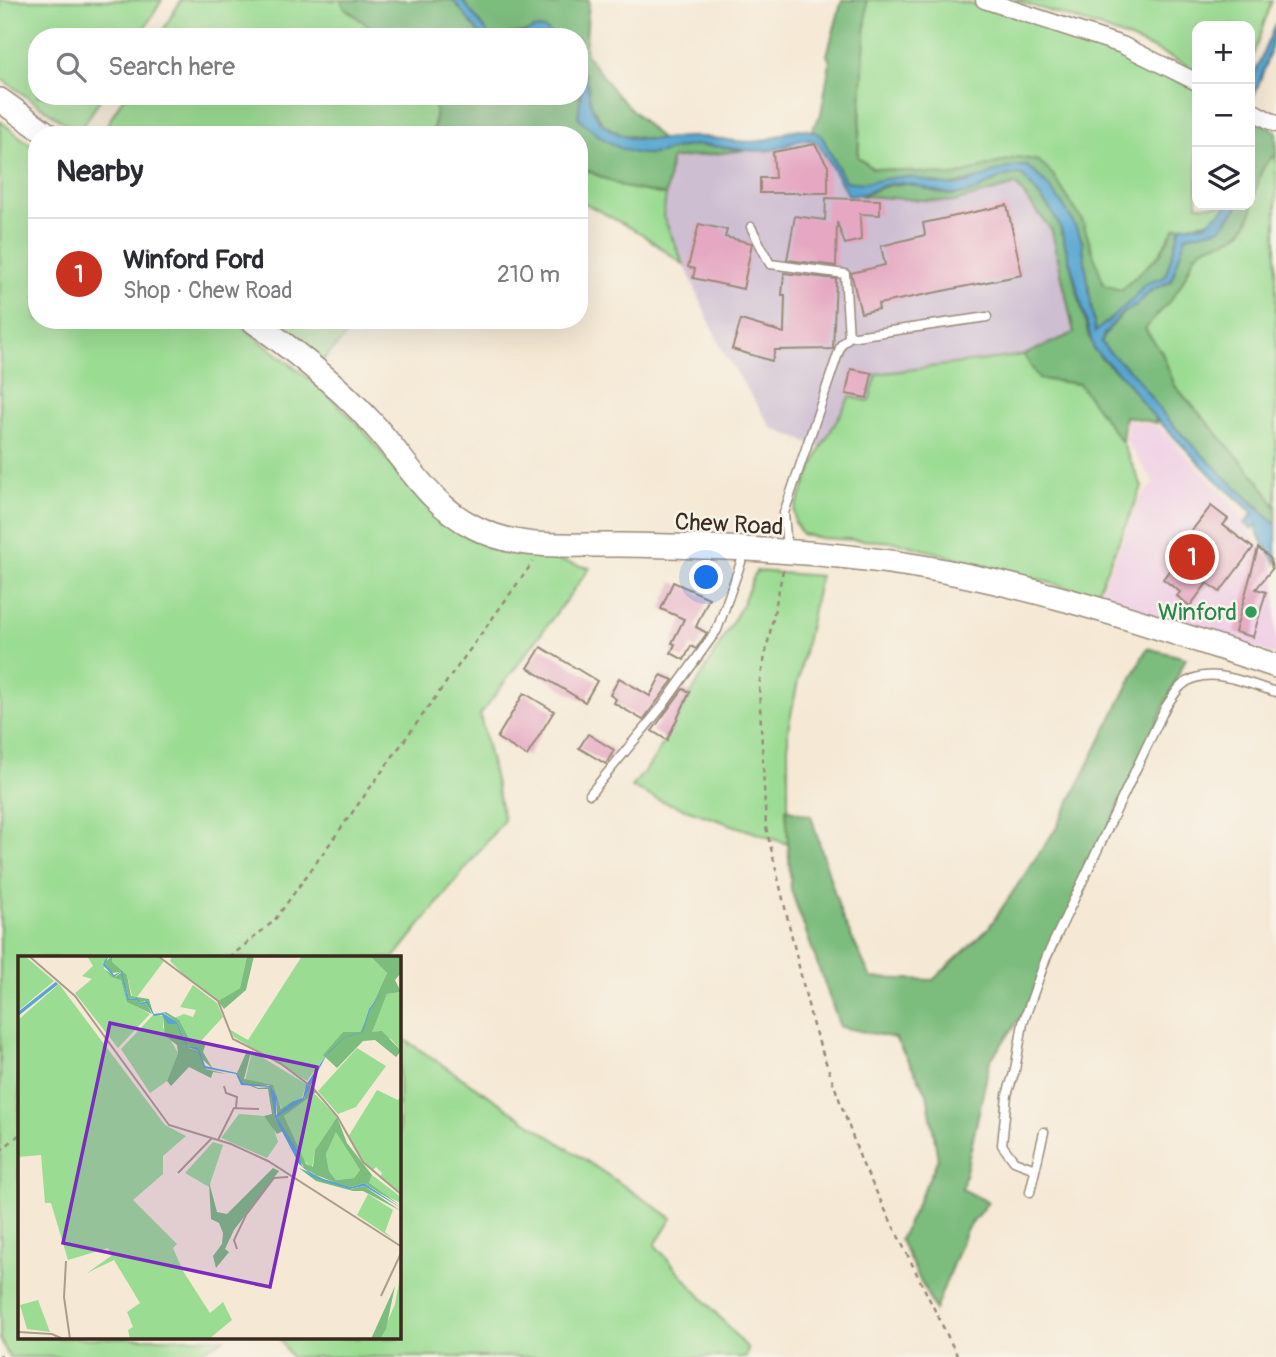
<!DOCTYPE html>
<meta charset="utf-8">
<style>
:root{--surface:#fff;--page:#f2f2f3;--text:#2b2b33;--muted:#7c7c81;--line:#e1e1e2;--accent:#c8321e}
body{margin:0;font-family:Pangolin,sans-serif;background:var(--page);color:var(--text)}
.controls{position:absolute;right:21px;top:21px;display:grid;overflow:hidden;border-radius:14px;box-shadow:0 7px 28px #0002}
.controls button{width:63px;height:63px;display:grid;place-items:center;padding:0;border:0;border-bottom:2px solid var(--line);background:var(--surface);color:var(--text);font:35px sans-serif}
.you{position:absolute;left:707px;top:578px;width:24px;height:24px;margin:-18px;border:5px solid #fff;border-radius:50%;background:#1a73e8;box-shadow:0 0 0 10px #1a73e833}
.badge{display:grid;place-items:center;width:46px;height:46px;border-radius:50%;background:var(--accent);color:#fff;font-size:23px;font-weight:700}
.pin{position:absolute;translate:-50% -50%;border:4px solid #fff;box-shadow:0 2px 7px #0006}
.list{margin:0;padding:0;list-style:none}
h2{display:flex;justify-content:space-between;align-items:center;height:91px;margin:0;padding:0 28px;font-size:30px}
h2 small{font-size:23px;font-weight:400;color:var(--muted)}
.list li{display:grid;grid-template-columns:46px 1fr auto;gap:21px;align-items:center;box-sizing:border-box;height:112px;padding:0 28px;border-top:2px solid var(--line)}
.list b{display:block;font-size:26px;white-space:nowrap}
.list p{margin:0;font-size:23px;white-space:nowrap;color:var(--muted)}
.list em{font-size:23px;font-style:normal;color:var(--muted)}
.icon{flex:none;width:38px;height:38px;fill:none;stroke:currentColor;stroke-width:2;stroke-linecap:round;stroke-linejoin:round}
.map{position:relative;flex:none;width:1276px;height:1357px;overflow:hidden}
.search{position:absolute;background:var(--surface);box-shadow:0 7px 28px #0002;left:28px;top:28px;width:560px;height:77px;display:flex;align-items:center;gap:18px;box-sizing:border-box;padding:0 24px;border-radius:28px;color:var(--muted);font-size:26px}
.panel{position:absolute;background:var(--surface);box-shadow:0 7px 28px #0002;left:28px;top:126px;width:560px;height:203px;border-radius:28px}
.map>svg:first-child{display:block}
.built{fill:#f0d0e5}
.industrial{fill:#cebed2}
.green{fill:#9bdc93;stroke:#6b8358;stroke-width:2}
.forest{fill:#7cbc7d;stroke:#5c734e;stroke-width:2}
.water{fill:#57a6d1;stroke:#496878;stroke-width:2}
.building{fill:#e5a7c1}
.lines{fill:none;stroke-linecap:round;stroke-linejoin:round}
.lane-casing{stroke:#988a7a;stroke-width:11}
.street-casing{stroke:#988a7a;stroke-width:19}
.secondary-casing{stroke:#988a7a;stroke-width:26}
.path{stroke:#988a7a;stroke-width:2.5;stroke-dasharray:5 5;stroke-linecap:butt}
.lane{stroke:#fff;stroke-width:8}
.street{stroke:#fff;stroke-width:16}
.secondary{stroke:#fff;stroke-width:23}
.leisure-dot{fill:#2e9e5b;stroke:#f7f3e8;stroke-width:2.5}
.labels{text-anchor:middle;stroke-width:5;stroke-linejoin:round;paint-order:stroke}
.street-label{font-size:24px;fill:#3b2a1e;stroke:#f7f3e8}
.leisure-label{font-size:24px;fill:#27864d;stroke:#f7f3e8;text-anchor:end}
.inset-river{fill:none;stroke:#57a6d1;stroke-width:3.5}
.inset-road{fill:none;stroke:#ab9d8c;stroke-width:2}
.view{fill:#7b2cbf;fill-opacity:0.15;stroke:#7b2cbf;stroke-width:3.5}
.inset-edge{fill:none;stroke:#3b2a1e;stroke-width:3.5}
</style>
<div class="map">
<svg width="1276" height="1357" viewBox="0 0 1276 1357">
<rect width="100%" height="100%" fill="#f7f3e8"/>
<filter id="ink" filterUnits="userSpaceOnUse"><feTurbulence type="fractalNoise" baseFrequency=".0143" numOctaves="2"/><feDisplacementMap in="SourceGraphic" scale="14" xChannelSelector="R" yChannelSelector="G"/><feConvolveMatrix kernelMatrix="1 2 1 2 8 2 1 2 1" color-interpolation-filters="sRGB"/></filter>
<filter id="wash" filterUnits="userSpaceOnUse"><feTurbulence type="fractalNoise" baseFrequency=".00686" numOctaves="4" result="noise"/><feDisplacementMap in="SourceGraphic" scale="28" xChannelSelector="R" yChannelSelector="G"/><feGaussianBlur stdDeviation="1.57" result="paint"/><feColorMatrix in="noise" values="0 0 0 0 0 0 0 0 0 0 0 0 0 0 0 0 0 1.4 0 .05"/><feComposite in="paint" operator="in"/></filter>
<g filter="url(#wash)">
<rect width="100%" height="100%" fill="#f5e9d5"/>
<path class="built" d="M1127,420L1158,426L1232,503L1255,541L1269,554L1276,572V655L1098,597L1141,497L1154,483L1126,441Z"/>
<path class="industrial" d="M804,139L817,142L849,196L954,202L1016,185L1052,231L1074,333L1024,355L877,374L869,401L850,397L821,448L772,428L722,350L663,216L671,159L755,149L772,150Z"/>
<path class="green" d="M0,0H162L139,37H37V96H102L79,133L0,78Z
M181,0H341L344,7L380,35L390,37H159Z
M867,0C893,0 921,0 947,0C1032,11 1122,53 1197,90V205H1229L1212,221L1175,227L1159,255L1121,291L1104,285L1093,255L1018,157L955,176L872,168L858,157Z
M1013,0H1272L1250,64V26H1197V71C1139,38 1077,19 1013,0Z
M124,96H437L433,135H101Z
M0,121L37,150V320H234L323,390L361,427L407,485L451,528L500,553L538,556L590,568L480,715L504,820L394,958H19V1338H226L189,1357H9L0,1339Z
M1276,155V507L1258,480L1175,386L1162,353L1145,329C1159,311 1174,293 1187,273C1191,267 1192,259 1196,254C1209,239 1233,246 1246,225C1260,202 1251,169 1276,155Z
M579,167L624,187L666,195L663,216L684,265L642,234L579,200Z
M274,320H361L322,361Z
M1024,355L1039,379L1079,384L1122,442L1142,487L1096,595L896,542L821,538L802,534L795,523L794,511L821,448L850,397L869,401L877,374Z
M756,571L820,576L788,729V844L656,799L632,787L654,759L741,607Z
M399,1036L672,1218L655,1245L748,1349L746,1357H291L279,1338H399Z"/>
<path class="forest" d="M341,0H453L482,37L380,35L344,7Z
M462,0H524L553,6L566,0H589L585,53L616,94L663,141L622,135L603,124L588,99L586,75L579,67V37H555C540,23 511,37 491,37Z
M842,0H867L858,157L872,168L955,176L1018,157L1039,161L1053,175L1082,220L1104,285L1121,290L1159,255L1175,227L1181,226L1165,277L1143,285C1134,303 1110,318 1095,333L1082,241C1070,212 1052,186 1027,166L948,186L897,177L870,184L845,181L821,135L812,130L821,114L830,62L827,55Z
M579,79C586,91 578,106 581,120L639,153H659L692,145L755,149L671,159L666,195L624,187L579,167V135H433L437,96H579Z
M1250,116L1276,131V155C1251,169 1260,202 1246,225C1233,246 1209,239 1196,254C1189,263 1186,278 1179,288C1170,303 1156,315 1145,329L1162,353L1175,386L1258,480L1276,507V525L1265,517L1260,507L1225,479L1172,424L1101,343C1104,328 1138,300 1151,291C1156,287 1165,285 1171,282L1186,236L1221,228L1239,205H1250Z
M1008,174L1023,176L1051,210L1061,229L1089,337L1100,357L1125,379L1155,418L1157,423L1125,416L1122,442L1079,384L1039,379L1024,355L1074,333L1052,231L1016,185L954,202L862,196C883,186 902,179 925,188C936,193 945,196 957,195C975,194 992,182 1008,174Z
M1147,648L1186,658L1029,1005L990,1061L962,1189L988,1202L966,1230L935,1310L900,1240L938,1159L927,1093L895,1038L840,1027L791,890L786,809L811,816L842,917L871,978L933,980L987,930L1057,827Z"/>
<path class="water" d="M453,0H462L491,37H482Z
M1276,22C1276,40 1258,88 1250,104L1252,79Z
M537,28L545,29L555,37H513Z
M579,67C594,84 584,107 603,124C631,150 669,135 702,137C721,138 740,144 760,141C786,138 792,120 821,135L845,181C867,187 884,176 905,177C924,177 939,188 959,185C983,180 1001,165 1027,166C1052,186 1070,212 1082,241L1095,332C1109,319 1135,301 1143,285L1165,277L1181,226L1205,224L1229,205H1239L1221,228L1186,236L1171,281L1151,290L1136,306L1122,313L1104,334L1101,342C1110,356 1125,364 1136,377C1148,393 1159,410 1172,424C1206,460 1244,494 1276,525V563L1258,535L1257,525L1252,529L1245,523L1253,513L1216,480L1148,410L1125,379L1094,350L1061,229L1051,210L1023,176C1003,170 990,186 972,192C944,201 924,182 896,183C879,184 867,196 849,196L817,142C798,135 788,148 771,150C748,153 723,146 701,145C685,144 674,150 659,153C629,160 596,137 578,117L582,84Z"/>
<g id="blocks">
<path class="building" d="M815,144L828,166V193H760V178H775L773,152Z
M826,198L880,200V215L860,214L861,240L845,244L837,222L836,266L787,260L795,216L825,220Z
M1007,205L1022,275L878,304L879,309L861,313L851,273L885,265L881,246L925,235L923,223Z
M699,224L727,230L725,237L752,243L743,289L693,278L695,269L688,267Z
M784,273L836,279L833,349L775,350L772,361L732,349L741,320L784,333L785,295H782Z
M851,369L872,373L867,398L846,394Z
M1211,506L1228,519L1223,525L1253,548L1220,592L1207,583L1190,606L1177,596L1180,592L1163,579L1177,560L1173,555Z
M1258,548L1270,558L1272,569L1256,589L1266,592L1253,637L1235,632Z
M673,582L709,598L696,627L707,633L696,649L691,646L684,660L671,653L675,644L672,643L684,619L661,609Z
M541,647L597,681L585,702L528,668Z
M661,675L673,680L643,720L614,703L616,699L610,695L619,678L650,696Z
M683,689L690,692L667,740L652,731Z
M524,693L554,711L527,756L497,738Z
M588,734L614,750L606,764L579,748Z"/>
</g>
</g>
<g filter="url(#ink)">
<use href="#blocks" fill-opacity="0" stroke="#988a7a" stroke-width="2"/>
<g class="lines">
<g class="lane-casing">
<path id="lane" d="M751,227L770,264L845,274L849,337
M787,549L784,513L841,345L849,337L987,317
M590,794L661,708L717,630L745,551
M1035,1169L1014,1161L1002,1145L1007,1095L1015,1070L1023,1023L1046,958L1165,708C1170,701 1175,692 1181,686C1207,663 1248,684 1276,692
M1030,1192L1044,1132"/>
</g>
<g class="street-casing">
<path id="street" d="M984,0L1122,45L1197,82
M1250,110L1276,124"/>
</g>
<g class="secondary-casing">
<path id="secondary" d="M0,100L49,135
M252,320C294,351 337,384 372,423C406,460 428,504 474,527C520,551 568,544 618,545C700,546 785,549 866,559C1006,575 1143,622 1276,666"/>
</g>
<path class="path" d="M783,570L759,685L766,827L813,1026L862,1163L958,1357
M229,958L274,921L533,562
M0,1151L19,1135
M0,1354L1,1357"/>
<use href="#lane" class="lane"/>
<use href="#street" class="street"/>
<use href="#secondary" class="secondary"/>
</g>
</g>
<circle class="leisure-dot" cx="1251" cy="612" r="7"/>
<g class="labels">
<g class="street-label">
<text transform="translate(729 524) rotate(3)" y="8">Chew Road</text>
</g>
<g class="leisure-label">
<text x="1237" y="620">Winford</text>
</g>
</g>
<g transform="translate(18 956)">
<rect width="383" height="383" fill="#f5e9d5"/>
<path d="M0,0H7L36,25L0,55ZM69,0H90L86,13L103,24L109,45L132,58L100,92L57,37L74,23L64,20L75,10ZM94,0H139L146,5L119,41L114,40L109,19L93,6ZM154,0H229L222,32L200,45L165,18L152,5ZM284,0H352L369,17L342,76H325L289,125L216,81L211,73L230,84ZM41,28L147,169L168,180L145,200V218L115,244L159,288L155,292L165,315L192,357L205,346L214,364L191,383H112L110,374L115,371L109,356L122,347L96,304L69,317L93,300L90,292L50,304L33,247H27L23,199L0,201V64ZM175,29L199,47L205,61L181,87L171,83L156,62L166,58L175,61L178,54L162,51ZM383,36V95L373,83L353,76L369,38ZM135,59L145,60V71L160,97L149,125L132,137L103,93ZM339,92L368,110L338,151L320,158L300,135ZM234,95L288,128L284,143L264,153L251,128L227,125ZM359,134L380,144L383,140V238L362,222L364,217L358,211L355,214L345,206L330,181ZM295,136L319,161L297,194L294,212L285,204L266,160ZM221,158L246,160L254,167L260,186L249,202L203,182ZM318,175L342,214L336,222L318,224L311,215L308,198ZM195,186L205,189L191,231L167,217ZM354,219L383,241V247L359,236L351,227ZM350,238L375,254L367,276L375,283L339,259ZM383,316V383H362L377,348ZM20,344L32,376L9,373L2,349Z" fill="#9bdc93"/>
<path d="M94,0V6L109,19L113,40L131,43L135,57L127,45L122,47L117,42L111,43L104,17L109,44H118L123,49L128,47L134,58L109,46L103,24L94,21L86,13L97,21L104,16L93,17L87,6ZM229,0H236L228,34L206,53L200,45L222,32ZM352,0H383V17L377,24L383,36L369,38L354,76L364,75L383,95L378,101L357,84L345,85L319,112L305,99L325,76H342L369,17ZM148,56L161,64L171,83L188,87L185,96L195,113L184,103L188,113L209,118L195,116L193,122L171,111L153,130L149,125L160,97L159,89L147,80L145,60L152,68H158L171,92L182,95L170,91L159,66L146,57L136,58ZM229,95L233,96L226,123L255,129L263,153L275,145L280,147L287,141L288,128L298,136L266,160L288,208L295,211L297,194L319,161L329,187L354,219L351,227L383,250L346,227L333,231L307,224L286,212L259,161V144L254,131L251,129L239,130L230,127L240,132L252,131L256,141L257,162L265,175L259,178L246,160L254,158L250,133H240L223,126L219,117ZM318,176L342,214L336,222L318,224L311,215L308,198ZM255,212L261,215L216,274L207,293L211,296L198,312L195,300L204,288L205,277L201,267L193,263L191,226L199,256L209,258ZM281,212L333,233L346,230L383,255L345,235H335L298,225ZM377,330L368,373L362,383H353Z" fill="#7cbc7d" fill-rule="evenodd"/>
<path d="M91,0L87,7L96,19L104,15L111,43L119,42L122,47L129,45L136,58L145,57L159,66L170,91H178L181,93L187,110L219,117L225,127L253,130L259,142L258,159L276,145L285,142L288,129L308,99L325,82L336,78L344,76L351,53L365,35L352,54L345,76L326,82L308,100L285,144L259,161L281,197L284,210L299,221L333,231L346,227L383,252L346,230L332,233L305,225L294,221L281,212L295,220L281,208L257,162L252,131L223,129L218,118L186,112L180,94L169,91L158,68H150L144,59L136,60L128,47L123,49L118,44H109L103,16L96,21L85,9L87,4Z" fill="#57a6d1"/>
<path class="inset-river" d="M0,58L39,27"/>
<path class="inset-road" d="M11,0L57,40L151,169L213,188L250,205L384,291M140,0L200,45L215,83L262,107L295,132L319,160L345,206L384,239M206,130L208,137L219,141L218,151M200,184L216,152L241,153M160,217L194,182M219,293L216,284L228,259L256,222L270,221M48,305L46,341L52,383M363,340L384,295M0,376L34,378L45,383"/>
<path class="view" d="M92,67L299,111L252,331L45,287Z"/>
<rect width="383" height="383" class="inset-edge"/>
</g>
</svg>
<div class="controls">
<button>+</button>
<button>−</button>
<button><svg class="icon" aria-label="layers" viewBox="0 0 24 24"><path d="M12 4l9 5-9 5-9-5zM3 14l9 5 9-5"/></svg></button>
</div>
<div class="you"></div>
<div class="pin badge" style="left:1192px;top:557px">1</div>
<div class="search"><svg class="icon" aria-label="search" viewBox="0 0 24 24"><circle cx="10" cy="10" r="6"/><path d="M15 15l6 6"/></svg>Search here</div>
<section class="panel">
<h2>Nearby<small></small></h2>
<ul class="list">
<li><span class="badge">1</span><div><b>Winford Ford</b><p>Shop · Chew Road</p></div><em>210 m</em></li>
</ul>
</section>
</div>
